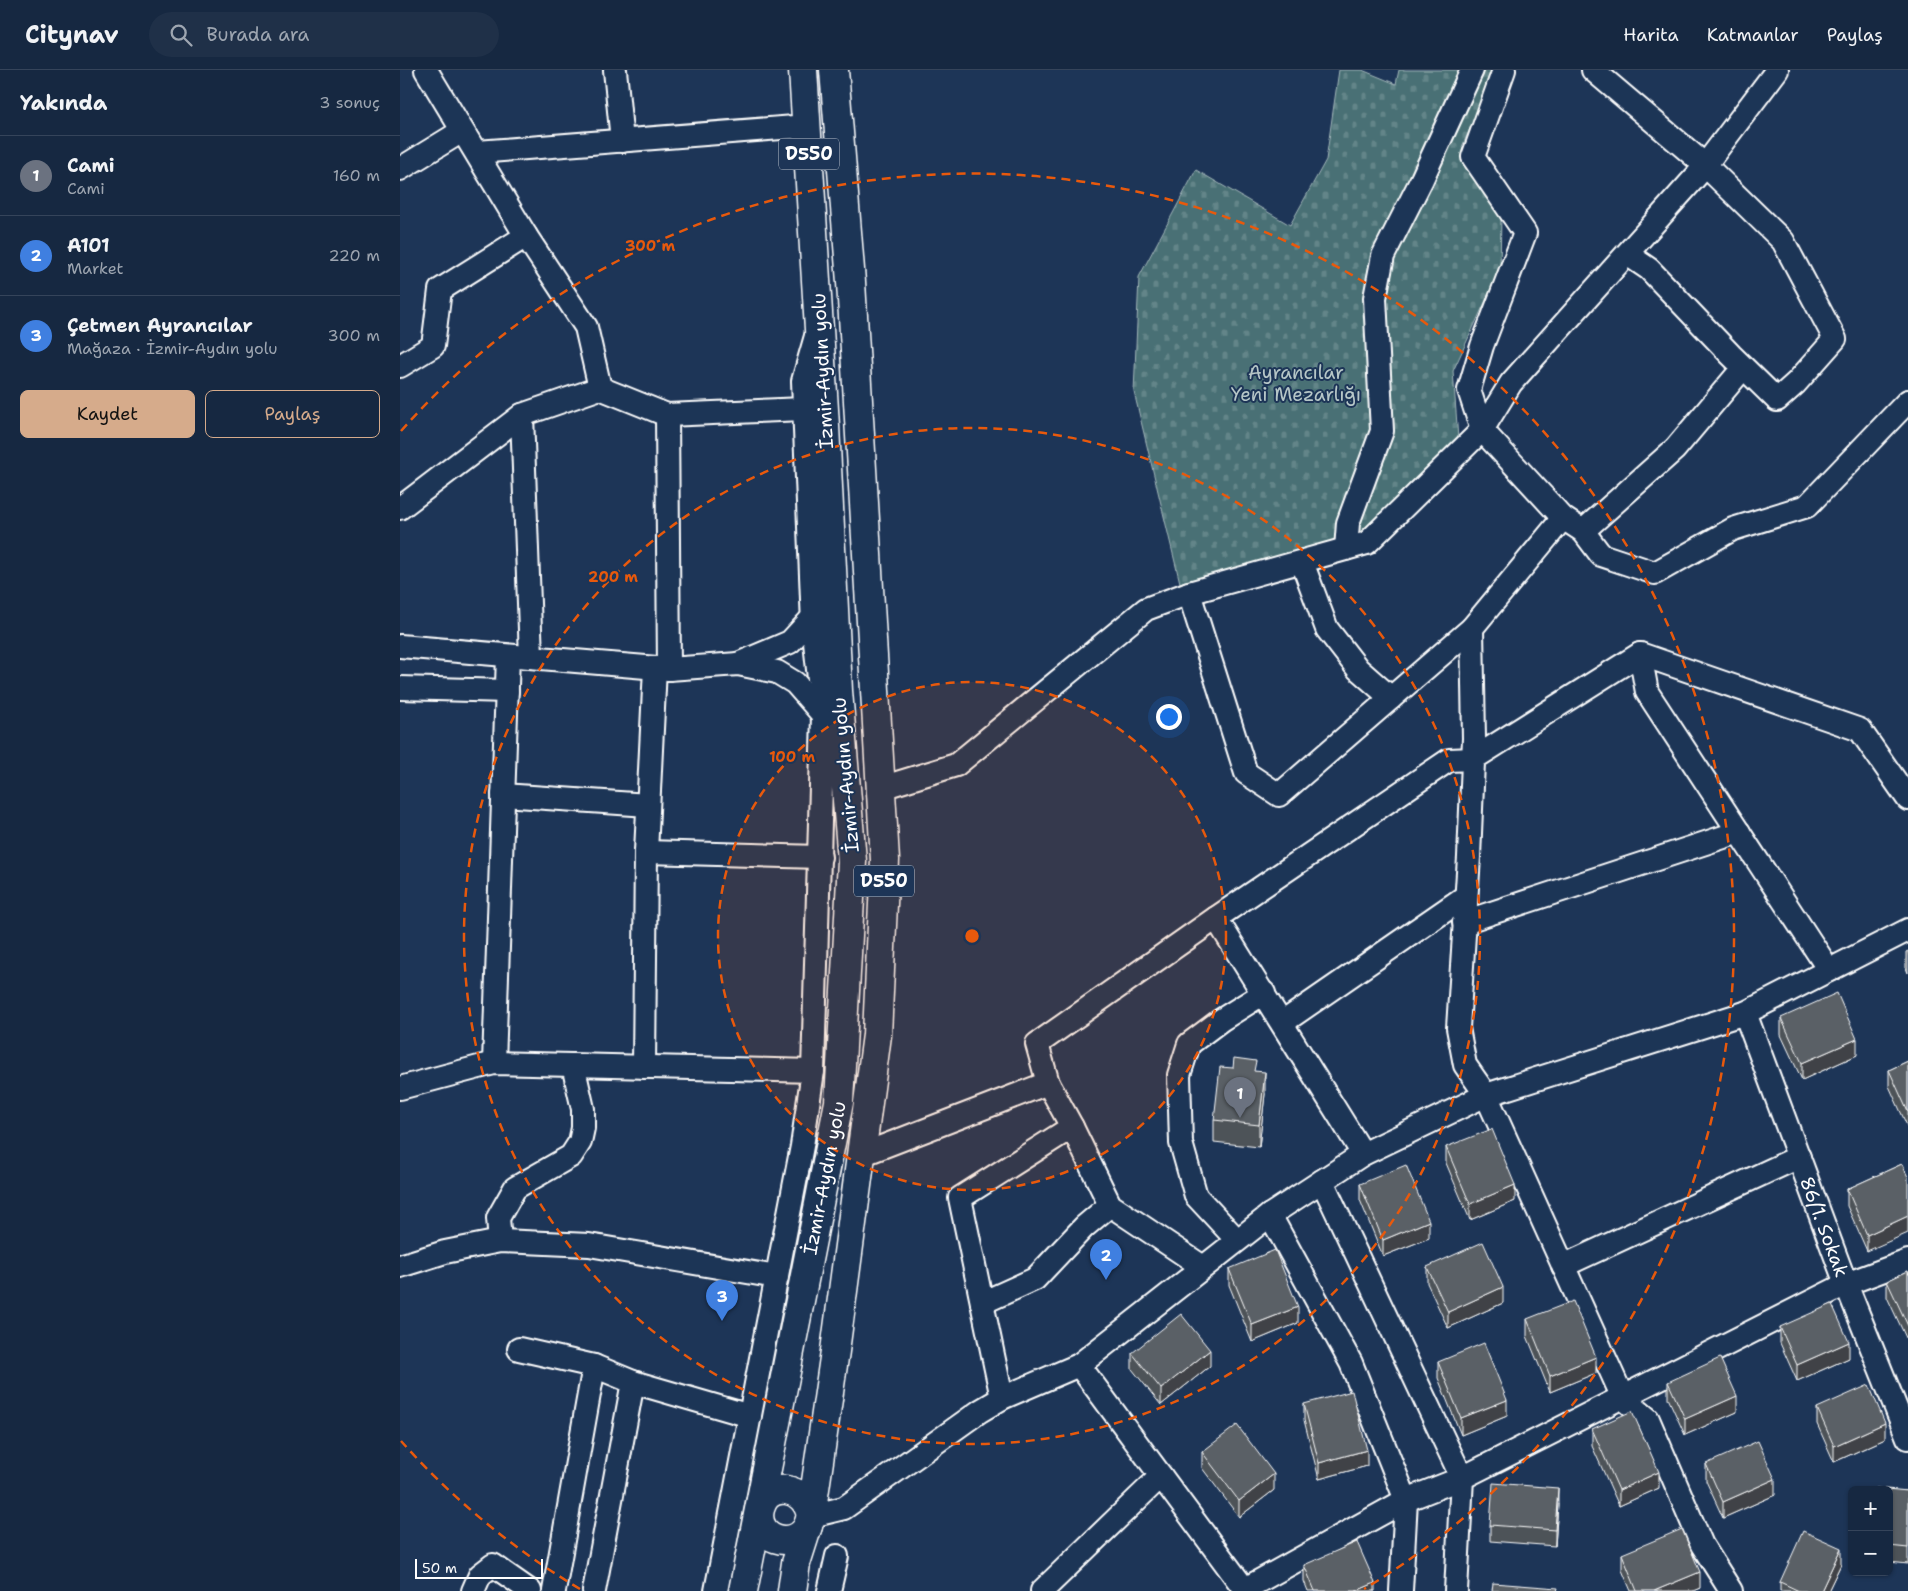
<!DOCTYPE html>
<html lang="tr">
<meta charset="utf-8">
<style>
:root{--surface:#162841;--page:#1f3048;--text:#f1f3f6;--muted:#9ea6b1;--line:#35445a;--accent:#d6ab8b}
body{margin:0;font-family:"Shantell Sans",sans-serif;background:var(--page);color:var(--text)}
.controls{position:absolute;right:15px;bottom:15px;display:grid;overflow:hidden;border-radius:8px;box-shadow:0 1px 4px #0004}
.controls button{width:45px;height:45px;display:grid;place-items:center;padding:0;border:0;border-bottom:1px solid var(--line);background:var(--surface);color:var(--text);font:25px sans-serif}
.scale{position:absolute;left:15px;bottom:12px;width:128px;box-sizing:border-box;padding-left:5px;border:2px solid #fff;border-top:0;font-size:14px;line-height:18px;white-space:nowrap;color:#fff;-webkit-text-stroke:4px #1d3557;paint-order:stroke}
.you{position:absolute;left:768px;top:646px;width:18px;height:18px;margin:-12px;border:4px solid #fff;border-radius:50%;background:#1a73e8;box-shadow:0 0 0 8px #1a73e833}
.badge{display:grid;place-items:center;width:32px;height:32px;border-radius:50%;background:var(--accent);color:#fff;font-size:16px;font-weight:700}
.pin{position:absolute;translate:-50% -41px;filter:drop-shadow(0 1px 2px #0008)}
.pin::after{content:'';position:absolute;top:26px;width:18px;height:15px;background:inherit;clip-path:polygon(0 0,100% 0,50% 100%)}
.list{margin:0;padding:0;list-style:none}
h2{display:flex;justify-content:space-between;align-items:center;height:65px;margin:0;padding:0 20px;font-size:21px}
h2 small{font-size:16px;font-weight:400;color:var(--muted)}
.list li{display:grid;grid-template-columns:32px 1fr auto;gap:15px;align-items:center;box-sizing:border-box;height:80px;padding:0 20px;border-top:1px solid var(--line)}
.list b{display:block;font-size:19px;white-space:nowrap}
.list p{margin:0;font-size:16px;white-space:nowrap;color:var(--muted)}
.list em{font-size:16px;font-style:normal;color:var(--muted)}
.actions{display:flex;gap:10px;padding:15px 20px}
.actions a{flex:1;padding:11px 0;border:1px solid var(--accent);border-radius:8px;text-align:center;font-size:18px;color:var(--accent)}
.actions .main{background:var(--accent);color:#111}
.icon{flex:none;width:28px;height:28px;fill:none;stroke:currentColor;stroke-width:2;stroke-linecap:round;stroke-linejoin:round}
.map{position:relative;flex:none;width:1508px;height:1521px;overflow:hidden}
header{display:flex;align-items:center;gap:30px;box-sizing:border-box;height:70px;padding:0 25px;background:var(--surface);border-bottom:1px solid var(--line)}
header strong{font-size:24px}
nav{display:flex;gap:28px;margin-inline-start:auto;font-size:18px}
.search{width:350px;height:45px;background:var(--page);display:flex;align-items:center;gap:12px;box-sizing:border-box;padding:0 18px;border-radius:28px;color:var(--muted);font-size:19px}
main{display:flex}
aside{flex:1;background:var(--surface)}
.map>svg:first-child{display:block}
.cemetery{fill:url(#cemetery-stones);stroke:#a4b8ba}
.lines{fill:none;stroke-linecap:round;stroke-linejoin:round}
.minor-casing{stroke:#fff;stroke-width:26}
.highway-casing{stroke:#fff;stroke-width:31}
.minor{stroke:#1d3557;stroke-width:22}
.highway{stroke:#1d3557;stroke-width:28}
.wall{fill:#4d5358;stroke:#fff}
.shaded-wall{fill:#3f4347;stroke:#fff}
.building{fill:#5a6066;stroke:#fff}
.ring{fill:none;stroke:#e8590c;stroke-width:2.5;stroke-dasharray:9 6}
.labels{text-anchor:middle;stroke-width:4;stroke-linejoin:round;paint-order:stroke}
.shield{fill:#1d3557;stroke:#bbc2cd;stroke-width:1}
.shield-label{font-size:18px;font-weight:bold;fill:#fff}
.street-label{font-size:19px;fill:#fff;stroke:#1d3557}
.park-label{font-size:19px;fill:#b6c6c7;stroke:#1d3557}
.centre{fill:#e8590c;stroke:#1d3557;stroke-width:2.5}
.ring-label{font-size:15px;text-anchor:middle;font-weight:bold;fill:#e8590c;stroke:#1d3557;stroke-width:4;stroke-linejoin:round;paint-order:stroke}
</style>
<header>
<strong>Citynav</strong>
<div class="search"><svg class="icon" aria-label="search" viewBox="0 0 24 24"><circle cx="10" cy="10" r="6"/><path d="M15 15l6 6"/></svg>Burada ara</div>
<nav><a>Harita</a><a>Katmanlar</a><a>Paylaş</a></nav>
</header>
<main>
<aside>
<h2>Yakında<small>3 sonuç</small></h2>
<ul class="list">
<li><span class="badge" style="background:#6b7280">1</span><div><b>Cami</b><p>Cami</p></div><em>160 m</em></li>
<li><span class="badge" style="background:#3f7fe0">2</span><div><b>A101</b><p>Market</p></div><em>220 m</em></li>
<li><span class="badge" style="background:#3f7fe0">3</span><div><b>Çetmen Ayrancılar</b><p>Mağaza · İzmir-Aydın yolu</p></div><em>300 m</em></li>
</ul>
<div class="actions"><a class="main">Kaydet</a><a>Paylaş</a></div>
</aside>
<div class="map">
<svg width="1508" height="1521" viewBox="0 0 1508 1521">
<defs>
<pattern id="cemetery-stones" width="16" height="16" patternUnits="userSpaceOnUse" patternTransform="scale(1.25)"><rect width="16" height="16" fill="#497074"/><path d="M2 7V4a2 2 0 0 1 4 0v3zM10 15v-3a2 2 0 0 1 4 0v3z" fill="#648589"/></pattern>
</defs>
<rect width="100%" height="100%" fill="#1d3557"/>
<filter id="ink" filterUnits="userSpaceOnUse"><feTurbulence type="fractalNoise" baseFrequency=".02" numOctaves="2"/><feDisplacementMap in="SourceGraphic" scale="10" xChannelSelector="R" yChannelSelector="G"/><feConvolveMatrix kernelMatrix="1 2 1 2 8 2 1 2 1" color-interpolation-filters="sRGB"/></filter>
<g filter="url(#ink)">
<path class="cemetery" d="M939,0H962L996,14L999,0H1095L1062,77L1101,148L1100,200L1053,301L1058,369L971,462L781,517L734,322L739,207L796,100L890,155L926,90Z"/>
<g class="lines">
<g class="minor-casing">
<g id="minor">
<path d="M215,0L222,71"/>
<path d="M1104,0L1073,87L1125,163L1082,276L1069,320L1082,360L1163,448L1183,461L1275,379L1343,298"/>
<path d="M1193,0L1305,95L1383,171L1435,269L1396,313L1377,330L1331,285L1249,199L1227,184"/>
<path d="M77,82L407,56"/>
<path d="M0,99L62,61"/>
<path d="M0,296L33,276L40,220L126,166"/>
<path d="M200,318L267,345L404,339"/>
<path d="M122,345L131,587"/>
<path d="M267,345L269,599"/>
<path d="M0,438L122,345L200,318L186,257L126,166L26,0"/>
<path d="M1183,461L1201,485L1255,503L1333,459L1407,436L1508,331"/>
<path d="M946,479L948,453L982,361L975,228L983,186L1022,109L1072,0"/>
<path d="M902,492L927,559L958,599L991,628"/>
<path d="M789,523L846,703L879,725L1072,558L1163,448"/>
<path d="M1072,558L1074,668L1069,787L1058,958L1065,995L1086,1025L1223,1328L1248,1349L1302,1475L1331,1521"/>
<path d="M0,576L269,599L338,594L377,602L395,613L423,645"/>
<path d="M1240,584L1247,622L1429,900"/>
<path d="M338,594L390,572L413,547"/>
<path d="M0,618L107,621"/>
<path d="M481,718L556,695L746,539L789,523L967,473L1082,360L1111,313L1300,102L1377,0"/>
<path d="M103,725L248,735"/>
<path d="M246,782L420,787"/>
<path d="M816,848L1049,690L1073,689L1240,584L1460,660L1508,729"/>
<path d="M1064,852L1339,762"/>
<path id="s1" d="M1345,943L1446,1214L1508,1368"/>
<path d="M882,953L1066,826"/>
<path d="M94,993L108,586"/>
<path d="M244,997L246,782L255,598"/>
<path d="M648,1013L637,974L816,848L963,1084"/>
<path d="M0,1018L94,993L413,1001"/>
<path d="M672,1057L710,1135L803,1197"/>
<path d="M461,1085L648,1013L672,1057L560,1128L602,1328"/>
<path d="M922,1111L1062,1408L1056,1521"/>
<path d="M870,1145L951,1293L1006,1430L1001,1521"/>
<path d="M837,1170L796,1126L781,1073L779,1005L789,974L821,950L864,923"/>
<path d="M100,1171L98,1148L115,1118L171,1086L180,1072L183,1058V1039L173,995"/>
<path d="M0,1196L45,1182L100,1171L189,1175L377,1207"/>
<path d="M1163,1196L1399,1087"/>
<path d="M582,1233L635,1209L684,1157L710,1135"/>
<path d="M119,1279L194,1296"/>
<path d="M679,1295L846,1521"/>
<path d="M411,1446L444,1438L580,1341L602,1328L679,1295L870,1145L963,1084L1086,1025L1345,943L1508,860"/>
<path d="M845,1519L1006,1430L1062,1408L1446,1214L1508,1191"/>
<path d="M73,1521L80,1505L93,1495L130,1521"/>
<path d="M154,1521L194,1296L233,1312L350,1346"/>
<path d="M194,1521L233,1312"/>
<path d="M316,1521L402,1076L413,1001L423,645L413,554L403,311L416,266"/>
<path d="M429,1521L437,1486"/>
<path d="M642,1521L761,1406"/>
</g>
</g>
<g class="highway-casing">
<g id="highway">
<path d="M408,1456C394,1482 353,1469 360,1439C367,1410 406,1415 411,1446"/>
<path id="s2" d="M343,1521L439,1032L452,791L438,621L425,356L403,0"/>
<path d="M392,1521L396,1493L411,1446L435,1281L477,965L485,790L451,212L434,0"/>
</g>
</g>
<use href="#minor" class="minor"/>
<use href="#highway" class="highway"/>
</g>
<path class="wall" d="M1508,881V903L1506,898V882Z
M1381,948L1457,985L1402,1010L1381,965Z
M1508,991V1058L1489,1016V1000Z
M856,1001L865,1024L859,1077L814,1072V1050Z
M1046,1077L1115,1131L1070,1150L1046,1093Z
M1502,1094L1467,1181L1447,1136V1119Z
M960,1114L1029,1168L983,1186L960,1130Z
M1027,1197L1103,1233L1048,1258L1027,1213Z
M829,1199L898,1253L852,1272L829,1215Z
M1508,1201V1272L1487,1227V1211Z
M1127,1249L1196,1303L1150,1322L1127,1266Z
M1380,1257L1449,1288L1397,1311L1380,1273Z
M732,1283L810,1296L761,1335L732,1299Z
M1038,1292L1107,1346L1061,1365L1038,1308Z
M1268,1312L1337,1342L1285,1365L1268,1328Z
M904,1334L967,1396L919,1409L904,1350Z
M1417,1338L1485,1369L1434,1392L1417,1354Z
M1192,1359L1259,1418L1219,1436L1192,1376Z
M802,1382L874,1420L839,1447L802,1398Z
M1306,1394L1375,1425L1323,1448L1306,1411Z
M1489,1420L1508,1421V1494L1489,1492Z
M1158,1434L1155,1476L1090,1471V1455Z
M1222,1484L1300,1518L1293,1521H1231L1222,1500Z
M1441,1494L1428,1521H1380V1512Z
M904,1495L975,1521H908L904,1511Z"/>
<path class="shaded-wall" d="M1457,969V985L1402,1010V993Z
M865,1002V1024L859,1077V1055Z
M1115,1115V1131L1070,1150V1134Z
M1508,1146V1163L1467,1181V1165Z
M1029,1151V1168L983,1186V1170Z
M1103,1217V1233L1048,1258V1242Z
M898,1237V1253L852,1272V1255Z
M1449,1272V1288L1397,1311V1295Z
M810,1280V1296L761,1335V1319Z
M1196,1287V1303L1150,1322V1306Z
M1337,1326V1342L1285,1365V1349Z
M1107,1330V1346L1061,1365V1348Z
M1485,1353V1369L1434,1392V1376Z
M967,1380V1396L919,1409V1393Z
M1259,1402V1418L1219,1436V1420Z
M874,1404V1420L839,1447V1431Z
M1375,1409V1425L1323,1448V1432Z
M1158,1418V1434L1155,1476V1460Z
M1441,1478V1494L1428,1521H1421Z
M1300,1502V1518L1293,1521H1254Z
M975,1513V1521H956Z"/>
<path class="building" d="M1437,923L1457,969L1402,993L1381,948Z
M834,988L856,991L854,1001L865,1002L859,1055L814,1050L820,997L833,998Z
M1508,991V1042L1489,1000Z
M1092,1059L1115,1115L1070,1134L1046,1077Z
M1502,1094L1508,1107V1146L1467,1165L1447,1119Z
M1006,1095L1029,1151L983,1170L960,1114Z
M1083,1172L1103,1217L1048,1242L1027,1197Z
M875,1180L898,1237L852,1255L829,1199Z
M1508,1201V1256L1487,1211Z
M1173,1231L1196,1287L1150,1306L1127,1249Z
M1432,1234L1449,1272L1397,1295L1380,1257Z
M781,1244L810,1280L761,1319L732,1283Z
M1084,1273L1107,1330L1061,1348L1038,1292Z
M1320,1288L1337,1326L1285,1349L1268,1312Z
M1469,1315L1485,1353L1434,1376L1417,1338Z
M952,1321L967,1380L919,1393L904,1334Z
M1232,1341L1259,1402L1219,1420L1192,1359Z
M837,1355L874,1404L839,1431L802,1382Z
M1358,1371L1375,1409L1323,1432L1306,1394Z
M1093,1413L1158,1418L1155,1460L1090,1455Z
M1476,1418L1508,1421V1478L1489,1476V1420H1475Z
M1282,1459L1300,1502L1254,1521H1237L1222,1484Z
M1403,1461L1441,1478L1421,1521H1399L1380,1512Z
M957,1472L975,1513L956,1521H915L904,1495Z
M1093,1513L1158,1518L1157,1521H1092Z"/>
</g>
<circle cx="572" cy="866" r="254" fill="#e8590c" fill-opacity=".12"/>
<g class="ring">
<circle cx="572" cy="866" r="254"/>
<circle cx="572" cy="866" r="508"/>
<path d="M180 1519A762 762 0 0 1 1 1371M1 361A762 762 0 1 1 964 1519"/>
</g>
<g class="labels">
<g class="shield">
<rect x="379" y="68.5" width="60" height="31" rx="4"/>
<rect x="454" y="795.5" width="60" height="31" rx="4"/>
</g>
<g class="shield-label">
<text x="409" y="90">D550</text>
<text x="484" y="817">D550</text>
</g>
<g class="street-label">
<text transform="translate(422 301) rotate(-93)" y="7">İzmir-Aydın yolu</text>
<text transform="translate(445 705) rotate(-95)" y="7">İzmir-Aydın yolu</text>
<text dy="7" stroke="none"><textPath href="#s2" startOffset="421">İzmir-Aydın yolu</textPath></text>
<text dy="7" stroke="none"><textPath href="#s1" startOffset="228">86/1. Sokak</textPath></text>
</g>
<g class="park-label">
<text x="896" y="309">Ayrancılar<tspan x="896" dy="22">Yeni Mezarlığı</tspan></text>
</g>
</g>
<circle cx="572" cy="866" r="8" class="centre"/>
<g class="ring-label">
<text x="250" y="181">300 m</text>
<text x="213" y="512">200 m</text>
<text x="392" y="692">100 m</text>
</g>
</svg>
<div class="controls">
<button>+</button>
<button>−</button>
</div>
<div class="scale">50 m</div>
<div class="you"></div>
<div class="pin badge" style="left:840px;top:1048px;background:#6b7280">1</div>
<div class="pin badge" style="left:706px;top:1210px;background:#3f7fe0">2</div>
<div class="pin badge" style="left:322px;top:1251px;background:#3f7fe0">3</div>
</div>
</main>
